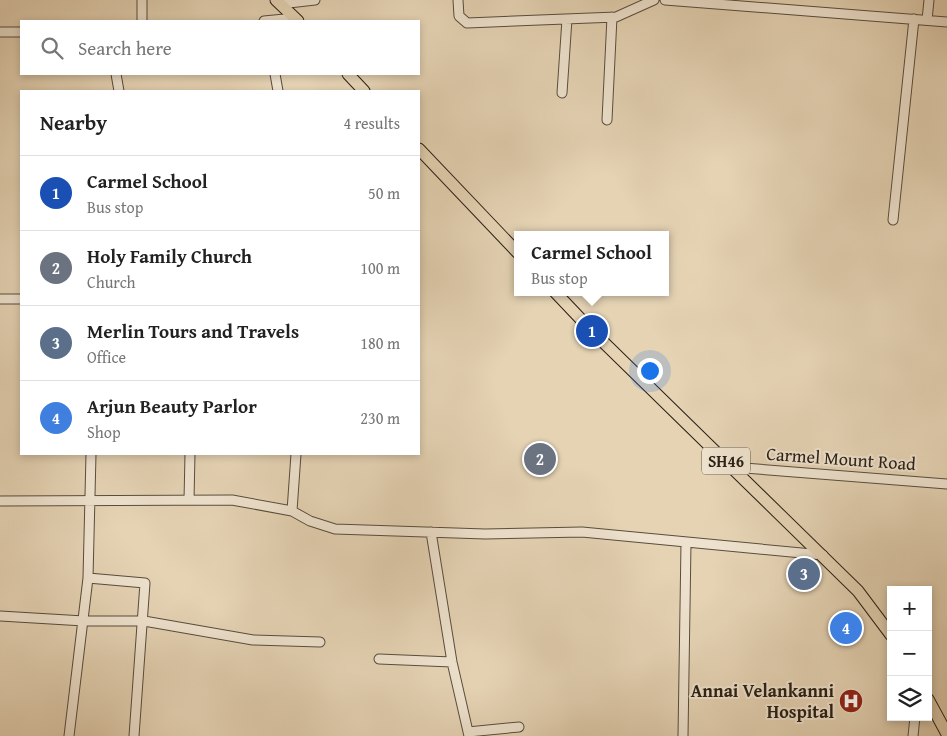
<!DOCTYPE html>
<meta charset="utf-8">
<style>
:root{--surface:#fff;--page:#f6f6f6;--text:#222;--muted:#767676;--line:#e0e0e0;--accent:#8f2418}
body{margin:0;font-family:"Gentium Book Plus",serif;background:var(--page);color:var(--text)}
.controls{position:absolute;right:15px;bottom:15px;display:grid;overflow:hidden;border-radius:0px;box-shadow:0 2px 8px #0003}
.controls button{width:45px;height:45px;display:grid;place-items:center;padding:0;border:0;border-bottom:1px solid var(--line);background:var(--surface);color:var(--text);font:25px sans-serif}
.you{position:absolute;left:649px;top:370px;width:18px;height:18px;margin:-12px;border:4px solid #fff;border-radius:50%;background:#1a73e8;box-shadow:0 0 0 8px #1a73e833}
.badge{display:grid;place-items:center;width:32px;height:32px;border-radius:50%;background:var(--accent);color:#fff;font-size:16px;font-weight:700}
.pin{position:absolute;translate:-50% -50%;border:2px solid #fff;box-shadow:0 1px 5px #0006}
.popup{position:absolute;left:514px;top:231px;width:155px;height:65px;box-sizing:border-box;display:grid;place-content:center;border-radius:0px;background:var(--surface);filter:drop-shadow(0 1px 4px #0005);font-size:16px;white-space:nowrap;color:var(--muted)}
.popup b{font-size:19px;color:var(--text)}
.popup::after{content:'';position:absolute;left:50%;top:100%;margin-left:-10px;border:10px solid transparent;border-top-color:var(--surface)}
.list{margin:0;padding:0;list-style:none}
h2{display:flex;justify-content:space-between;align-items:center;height:65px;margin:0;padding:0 20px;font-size:21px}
h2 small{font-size:16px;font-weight:400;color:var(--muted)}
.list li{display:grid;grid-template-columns:32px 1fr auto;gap:15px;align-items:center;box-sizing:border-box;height:75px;padding:0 20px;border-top:1px solid var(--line)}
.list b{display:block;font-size:19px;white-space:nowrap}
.list p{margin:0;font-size:16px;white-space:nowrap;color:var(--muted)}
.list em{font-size:16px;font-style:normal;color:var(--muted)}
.icon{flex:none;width:28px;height:28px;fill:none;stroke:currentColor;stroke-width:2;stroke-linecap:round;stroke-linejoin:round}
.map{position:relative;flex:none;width:947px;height:736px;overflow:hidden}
.search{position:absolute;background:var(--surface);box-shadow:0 2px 8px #0003;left:20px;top:20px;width:400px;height:55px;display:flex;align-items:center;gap:12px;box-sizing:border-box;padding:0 18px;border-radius:0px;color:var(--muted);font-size:19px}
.panel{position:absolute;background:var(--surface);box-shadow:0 2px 8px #0003;left:20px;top:90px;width:400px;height:365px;border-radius:0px}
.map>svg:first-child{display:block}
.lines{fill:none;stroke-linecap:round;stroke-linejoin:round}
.minor-casing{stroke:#584d3e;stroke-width:11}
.major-casing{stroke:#292016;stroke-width:13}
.minor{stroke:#eee2ce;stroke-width:9}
.major{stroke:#e5d3b4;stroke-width:11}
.labels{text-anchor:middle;stroke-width:4;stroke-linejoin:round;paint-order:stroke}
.shield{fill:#eee2ce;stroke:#645a4d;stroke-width:1}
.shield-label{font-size:16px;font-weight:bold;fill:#292016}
.street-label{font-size:18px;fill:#292016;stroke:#eee2ce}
.poi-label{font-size:18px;font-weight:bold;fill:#292016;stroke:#eee2ce;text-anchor:end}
</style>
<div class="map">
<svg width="947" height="736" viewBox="0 0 947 736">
<rect width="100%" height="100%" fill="#e5d3b4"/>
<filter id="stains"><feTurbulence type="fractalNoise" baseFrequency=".004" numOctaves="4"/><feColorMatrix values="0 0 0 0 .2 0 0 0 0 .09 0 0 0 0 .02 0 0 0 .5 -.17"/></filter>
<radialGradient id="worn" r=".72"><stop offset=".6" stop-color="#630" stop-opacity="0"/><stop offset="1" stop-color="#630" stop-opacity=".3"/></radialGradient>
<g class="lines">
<g class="minor-casing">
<path id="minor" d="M142,0V21
M458,0L459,16L467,23L616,17L654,0
M665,0L947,22
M280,4L315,0
M927,20L929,0
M264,21L295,18
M0,32H21
M116,74L119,91
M275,74L278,91
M562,93L567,19
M607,120L612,17
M893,220L914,19
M0,299H21
M91,454L88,578L145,583L134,736
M731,467L947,484
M189,500L190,454
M0,501L232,500L292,511L310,521L335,529L485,534L582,532L823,555
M292,511L296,454
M431,532L452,662L469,736
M0,616L84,621H144L253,640L320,642
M379,659L452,662
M468,732L519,727
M69,736L88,578
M683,736L686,543
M913,736L915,717"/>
</g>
<g class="major-casing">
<path id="major" d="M276,0L298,21
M348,74L364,91
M419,149L518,253
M555,292L592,331L858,591L891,635
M928,699L947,734"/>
</g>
<use href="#minor" class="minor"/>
<use href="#major" class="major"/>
</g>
<defs>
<g id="hospital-disc" transform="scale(1.25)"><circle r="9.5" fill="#8f2418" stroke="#eee2ce"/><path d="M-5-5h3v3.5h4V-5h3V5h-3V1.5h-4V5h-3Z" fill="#fff"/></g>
</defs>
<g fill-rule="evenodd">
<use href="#hospital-disc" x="851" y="701"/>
</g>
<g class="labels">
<rect class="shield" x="702" y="447.5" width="48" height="27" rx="4"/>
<g class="shield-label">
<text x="726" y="467">SH46</text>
</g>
<g class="street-label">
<text transform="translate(841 459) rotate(4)" y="6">Carmel Mount Road</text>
</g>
<g class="poi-label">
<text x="834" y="697">Annai Velankanni<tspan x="834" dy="21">Hospital</tspan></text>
</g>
</g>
<rect width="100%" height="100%" filter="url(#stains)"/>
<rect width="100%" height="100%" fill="url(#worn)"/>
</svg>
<div class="controls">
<button>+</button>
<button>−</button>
<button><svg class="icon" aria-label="layers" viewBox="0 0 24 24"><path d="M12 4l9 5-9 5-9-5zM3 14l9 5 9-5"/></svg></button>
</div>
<div class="you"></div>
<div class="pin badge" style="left:592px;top:331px;background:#1a4fb4">1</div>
<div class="popup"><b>Carmel School</b>Bus stop</div>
<div class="pin badge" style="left:540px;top:459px;background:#6b7280">2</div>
<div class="pin badge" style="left:804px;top:574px;background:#5c6f8a">3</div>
<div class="pin badge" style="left:846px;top:628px;background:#3f7fe0">4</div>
<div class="search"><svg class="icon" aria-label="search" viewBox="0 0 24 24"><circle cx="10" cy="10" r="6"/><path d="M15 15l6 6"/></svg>Search here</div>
<section class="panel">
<h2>Nearby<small>4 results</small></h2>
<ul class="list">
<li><span class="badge" style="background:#1a4fb4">1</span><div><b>Carmel School</b><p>Bus stop</p></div><em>50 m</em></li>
<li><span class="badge" style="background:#6b7280">2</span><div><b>Holy Family Church</b><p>Church</p></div><em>100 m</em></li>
<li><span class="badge" style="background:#5c6f8a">3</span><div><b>Merlin Tours and Travels</b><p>Office</p></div><em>180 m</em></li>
<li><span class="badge" style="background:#3f7fe0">4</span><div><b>Arjun Beauty Parlor</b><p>Shop</p></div><em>230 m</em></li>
</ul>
</section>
</div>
